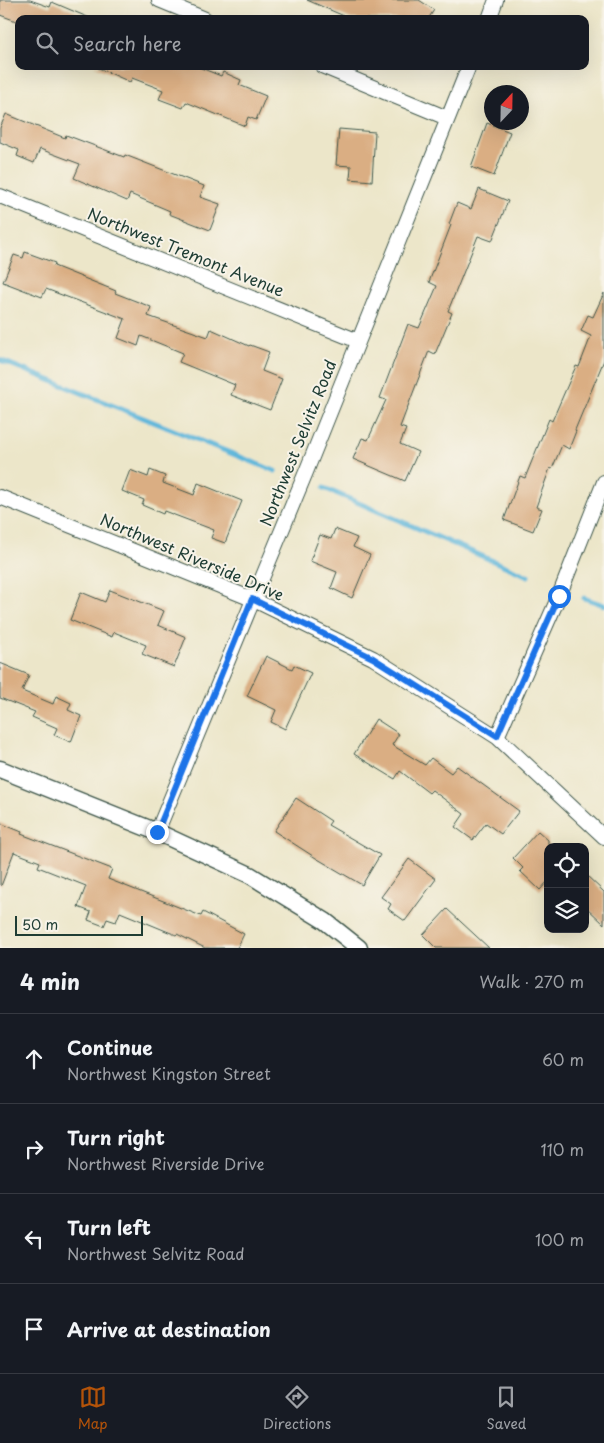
<!DOCTYPE html>
<meta charset="utf-8">
<style>
:root{--surface:#171b24;--page:#20242c;--text:#f1f3f6;--muted:#9ea1a6;--line:#363941;--accent:#b45309}
body{margin:0;font-family:"Playpen Sans",sans-serif;background:var(--page);color:var(--text)}
.controls{position:absolute;right:15px;bottom:15px;display:grid;overflow:hidden;border-radius:10px;box-shadow:0 5px 20px #0002}
.controls button{width:45px;height:45px;display:grid;place-items:center;padding:0;border:0;border-bottom:1px solid var(--line);background:var(--surface);color:var(--text);font:25px sans-serif}
.compass{position:absolute;left:484px;top:85px;width:45px;height:45px;border-radius:50%;background:var(--surface);box-shadow:0 5px 20px #0002;rotate:22deg}
.scale{position:absolute;left:15px;bottom:12px;width:128px;box-sizing:border-box;padding-left:5px;border:2px solid #1f3d34;border-top:0;font-size:14px;line-height:18px;white-space:nowrap;color:#1f3d34;-webkit-text-stroke:4px #f7f3e8;paint-order:stroke}
.stop{position:absolute;width:15px;height:15px;margin:-11px;border:4px solid #1a73e8;border-radius:50%;background:#fff}
.stop.end{background:#1a73e8;border-color:#fff;box-shadow:0 1px 5px #0008}
.list{margin:0;padding:0;list-style:none}
h2{display:flex;justify-content:space-between;align-items:center;height:65px;margin:0;padding:0 20px;font-size:21px}
h2 small{font-size:16px;font-weight:400;color:var(--muted)}
.list li{display:grid;grid-template-columns:32px 1fr auto;gap:15px;align-items:center;box-sizing:border-box;height:90px;padding:0 20px;border-top:1px solid var(--line)}
.list b{display:block;font-size:19px;white-space:nowrap}
.list p{margin:0;font-size:16px;white-space:nowrap;color:var(--muted)}
.list em{font-size:16px;font-style:normal;color:var(--muted)}
.icon{flex:none;width:28px;height:28px;fill:none;stroke:currentColor;stroke-width:2;stroke-linecap:round;stroke-linejoin:round}
.map{position:relative;flex:none;width:604px;height:948px;overflow:hidden}
.search{position:absolute;background:var(--surface);box-shadow:0 5px 20px #0002;left:15px;right:15px;top:15px;height:55px;display:flex;align-items:center;gap:12px;box-sizing:border-box;padding:0 18px;border-radius:10px;color:var(--muted);font-size:19px}
.sheet{height:425px;background:var(--surface)}
nav{display:flex;justify-content:space-around;align-items:center;box-sizing:border-box;height:70px;border-top:1px solid var(--line);background:var(--surface);font-size:14px;color:var(--muted)}
nav a{display:grid;justify-items:center;gap:2px}
nav .on{color:var(--accent)}
.map>svg:first-child{display:block}
.lines{fill:none;stroke-linecap:round;stroke-linejoin:round}
.stream{stroke:#5db6da;stroke-width:5}
.building{fill:#daae83}
.minor-casing{stroke:#3e564a;stroke-width:16}
.tertiary-casing{stroke:#3e564a;stroke-width:19}
.minor{stroke:#fff;stroke-width:14}
.tertiary{stroke:#fff;stroke-width:16}
.route{stroke:#1a73e8;stroke-width:6}
.labels{text-anchor:middle;stroke-width:4;stroke-linejoin:round;paint-order:stroke}
.street-label{font-size:16px;fill:#1f3d34;stroke:#f7f3e8}
</style>
<div class="map">
<svg width="604" height="948" viewBox="0 0 604 948">
<rect width="100%" height="100%" fill="#f7f3e8"/>
<filter id="ink" filterUnits="userSpaceOnUse"><feTurbulence type="fractalNoise" baseFrequency=".02" numOctaves="2"/><feDisplacementMap in="SourceGraphic" scale="10" xChannelSelector="R" yChannelSelector="G"/><feConvolveMatrix kernelMatrix="1 2 1 2 8 2 1 2 1" color-interpolation-filters="sRGB"/></filter>
<filter id="wash" filterUnits="userSpaceOnUse"><feTurbulence type="fractalNoise" baseFrequency=".0096" numOctaves="4" result="noise"/><feDisplacementMap in="SourceGraphic" scale="20" xChannelSelector="R" yChannelSelector="G"/><feGaussianBlur stdDeviation="1.12" result="paint"/><feColorMatrix in="noise" values="0 0 0 0 0 0 0 0 0 0 0 0 0 0 0 0 0 1.4 0 .05"/><feComposite in="paint" operator="in"/></filter>
<g filter="url(#wash)">
<rect width="100%" height="100%" fill="#ece6c9"/>
<g class="lines">
<path class="stream" d="M0,360L275,471
M324,488L528,576
M584,598L604,605"/>
</g>
<g id="blocks">
<path class="building" d="M0,0H30L50,7L52,2L92,19H19V22L0,15Z
M307,0H419L434,10L428,19H351Z
M94,66H196L221,76L223,72L241,80L239,85L266,96L256,120L248,117L245,126L186,102L183,108L159,99L163,90L132,78L130,82Z
M6,114L65,138L66,135L124,157L125,155L204,186L200,197L220,204L210,230L169,214L170,211L130,194L127,201L74,178L80,164L40,149L34,163L17,156L19,150L0,142V128Z
M487,123L510,132L494,176L471,167Z
M339,129L375,132L372,181L350,179L351,166L336,165Z
M479,189L508,201L492,241L478,236L448,311L452,313L435,354L429,351L400,427L406,429L400,444L418,452L405,481L353,459L362,438L368,440L386,400L380,398L408,324L419,328L437,286L429,282L451,225L449,224L457,203L471,209Z
M25,252L55,263L54,266L116,291L115,293L151,307L148,316L208,337L211,329L249,346L250,345L269,352L262,371L282,379L270,410L231,395L235,385L179,362L183,353L141,336L138,346L118,338L125,319L46,289L42,297L3,282L14,255L23,258Z
M604,293V360L575,430L576,431L569,449L562,445L552,469L550,468L536,507L542,509L533,531L504,520L520,476L525,478L549,419L552,421L576,366L579,367L591,336L581,331L588,315L593,317Z
M130,470L148,477L150,470L165,476L163,483L194,495L198,483L242,501L225,543L211,538L214,530L164,511L163,514L142,505L144,500L122,491Z
M335,529L357,538L353,547L370,555L352,598L331,588L337,572L310,561L320,535L331,539Z
M110,590L164,611L158,625L186,637L174,667L142,654L146,645L114,632L112,637L70,620L81,592L105,602Z
M266,656L292,669L294,665L311,673L285,729L271,722L276,710L247,696Z
M0,663L29,675L22,691L53,704L56,696L71,703L68,710L81,716L71,742L54,735L57,728L32,717L35,712L0,698Z
M376,719L399,734L392,745L425,765L431,758L451,773L457,766L519,811L501,834L486,823L473,840L455,827L464,814L432,790L429,793L400,771L395,779L354,754Z
M296,798L331,821L328,825L380,855L362,885L316,858L274,831Z
M0,823L22,832L21,834L112,869L108,879L201,916L203,912L244,934L237,948H205L177,934L176,935L120,912L116,922L107,919L104,926L88,920L91,912L78,907L86,886L38,867L40,862L14,852L1,886L0,885Z
M538,831L548,840V881L540,890L520,871L523,868L513,858Z
M409,859L436,879L405,921L388,909L391,904L381,897Z
M585,874L604,892V924L585,906Z
M447,909L489,948H436L423,935Z"/>
</g>
</g>
<g filter="url(#ink)">
<use href="#blocks" fill-opacity="0" stroke="#3e564a" stroke-width="1"/>
<g class="lines">
<g class="minor-casing">
<path id="minor" d="M159,0L205,19
M489,19L496,0
M322,66L447,118
M0,196L358,341
M0,497L252,599L373,658L497,737L604,837
M497,737L559,596L604,482
M157,832L306,472L469,66"/>
</g>
<g class="tertiary-casing">
<path id="tertiary" d="M0,769L157,832L250,875L325,921L359,948"/>
</g>
<use href="#minor" class="minor"/>
<use href="#tertiary" class="tertiary"/>
</g>
</g>
<g class="lines" filter="url(#ink)">
<path class="route" d="M157,832L252,599L373,658L497,736L559,596"/>
</g>
<g class="labels">
<g class="street-label">
<text transform="translate(186 252) rotate(22)" y="6">Northwest Tremont Avenue</text>
<text transform="translate(298 443) rotate(-68)" y="6">Northwest Selvitz Road</text>
<text transform="translate(192 557) rotate(23)" y="6">Northwest Riverside Drive</text>
</g>
</g>
</svg>
<div class="controls">
<button><svg class="icon" aria-label="locate" viewBox="0 0 24 24"><circle cx="12" cy="12" r="6"/><path d="M12 2v4M12 18v4M2 12h4M18 12h4"/></svg></button>
<button><svg class="icon" aria-label="layers" viewBox="0 0 24 24"><path d="M12 4l9 5-9 5-9-5zM3 14l9 5 9-5"/></svg></button>
</div>
<svg class="compass" viewBox="-18 -18 36 36"><path d="M0-13l5 13h-10z" fill="#e53935"/><path d="M0 13l5-13h-10z" fill="#9ea1a6"/></svg>
<div class="scale">50 m</div>
<div class="stop" style="left:559px;top:596px"></div>
<div class="stop end" style="left:157px;top:832px"></div>
<div class="search"><svg class="icon" aria-label="search" viewBox="0 0 24 24"><circle cx="10" cy="10" r="6"/><path d="M15 15l6 6"/></svg>Search here</div>
</div>
<section class="sheet">
<h2>4 min<small>Walk · 270 m</small></h2>
<ul class="list">
<li><svg class="icon" aria-label="ahead" viewBox="0 0 24 24"><path d="M12 20V5M6 11l6-6 6 6"/></svg><div><b>Continue</b><p>Northwest Kingston Street</p></div><em>60 m</em></li>
<li><svg class="icon" aria-label="right" viewBox="0 0 24 24"><path d="M7 20v-9h11M14 6l5 5-5 5"/></svg><div><b>Turn right</b><p>Northwest Riverside Drive</p></div><em>110 m</em></li>
<li><svg class="icon" aria-label="left" viewBox="0 0 24 24"><path d="M17 20v-9H6M10 6l-5 5 5 5"/></svg><div><b>Turn left</b><p>Northwest Selvitz Road</p></div><em>100 m</em></li>
<li><svg class="icon" aria-label="arrive" viewBox="0 0 24 24"><path d="M6 21V4h12l-3 4 3 4H6"/></svg><div><b>Arrive at destination</b></div></li>
</ul>
</section>
<nav>
<a class="on"><svg class="icon" aria-label="map" viewBox="0 0 24 24"><path d="M3 6l6-2 6 2 6-2v14l-6 2-6-2-6 2zM9 4v14M15 6v14"/></svg>Map</a>
<a><svg class="icon" aria-label="directions" viewBox="0 0 24 24"><path d="M12 3l9 9-9 9-9-9zM9 14v-3h6M13 9l2 2-2 2"/></svg>Directions</a>
<a><svg class="icon" aria-label="saved" viewBox="0 0 24 24"><path d="M7 4h10v16l-5-4-5 4z"/></svg>Saved</a>
</nav>
